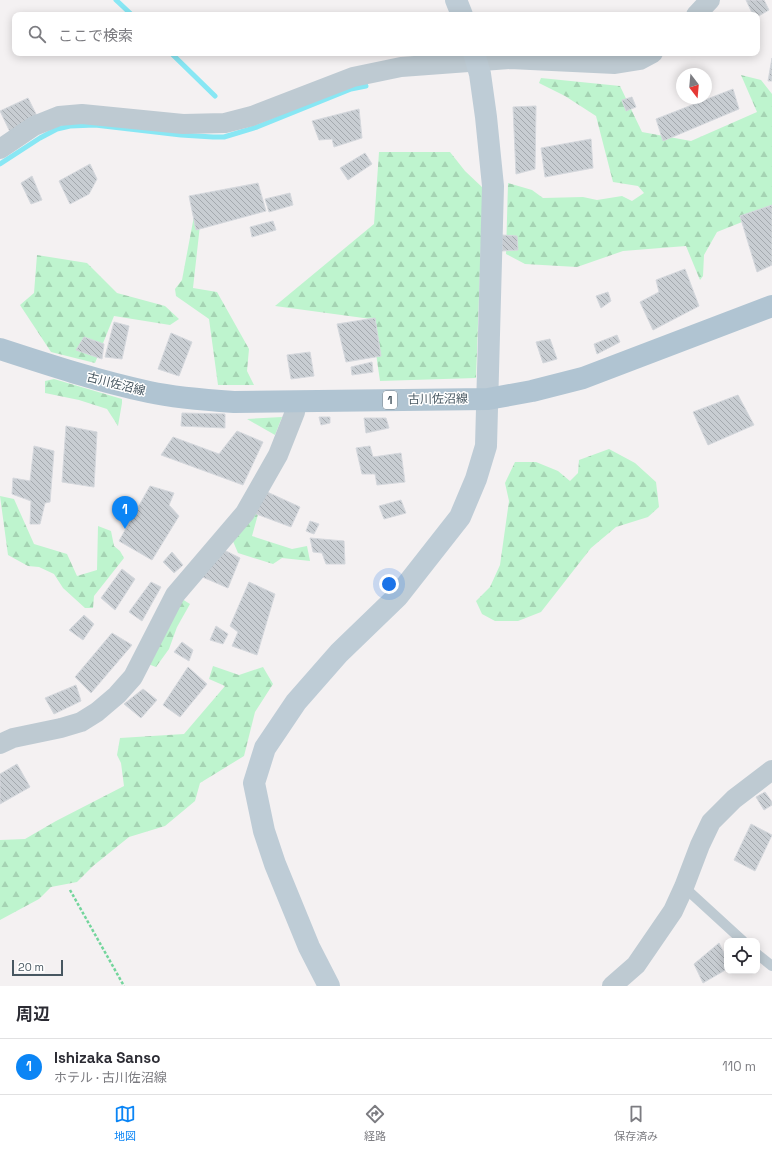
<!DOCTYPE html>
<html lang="ja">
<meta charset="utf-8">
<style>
:root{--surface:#fff;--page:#f7f7f7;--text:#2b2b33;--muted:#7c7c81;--line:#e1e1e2;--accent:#0b85f5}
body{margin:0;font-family:"Space Grotesk","Noto Sans JP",sans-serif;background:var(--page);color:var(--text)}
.controls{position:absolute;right:12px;bottom:12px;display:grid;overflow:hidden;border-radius:8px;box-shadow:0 2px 10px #0003}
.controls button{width:36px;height:36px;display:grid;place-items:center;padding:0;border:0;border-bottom:1px solid var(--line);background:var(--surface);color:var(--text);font:20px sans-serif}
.compass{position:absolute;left:676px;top:68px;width:36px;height:36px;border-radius:50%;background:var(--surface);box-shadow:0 2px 10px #0003;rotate:164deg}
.scale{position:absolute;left:12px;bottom:10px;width:51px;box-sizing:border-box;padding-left:4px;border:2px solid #475761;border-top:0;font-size:11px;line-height:14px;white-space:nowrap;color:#475761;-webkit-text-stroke:3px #fff;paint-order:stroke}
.you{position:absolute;left:389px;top:584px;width:14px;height:14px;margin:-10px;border:3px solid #fff;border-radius:50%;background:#1a73e8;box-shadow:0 0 0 6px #1a73e833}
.badge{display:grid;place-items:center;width:26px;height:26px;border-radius:50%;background:var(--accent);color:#fff;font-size:13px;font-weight:700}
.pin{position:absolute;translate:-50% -33px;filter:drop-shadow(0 1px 2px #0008)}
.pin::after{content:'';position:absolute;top:21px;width:14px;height:12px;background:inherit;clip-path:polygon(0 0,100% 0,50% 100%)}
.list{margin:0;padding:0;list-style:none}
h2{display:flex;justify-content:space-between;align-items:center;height:52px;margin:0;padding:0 16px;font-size:17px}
h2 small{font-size:13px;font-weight:400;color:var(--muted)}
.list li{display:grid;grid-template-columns:26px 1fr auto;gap:12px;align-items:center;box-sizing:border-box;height:56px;padding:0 16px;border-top:1px solid var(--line)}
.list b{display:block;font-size:15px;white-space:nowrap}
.list p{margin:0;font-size:13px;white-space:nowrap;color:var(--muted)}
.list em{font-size:13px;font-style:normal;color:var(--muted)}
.icon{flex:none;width:22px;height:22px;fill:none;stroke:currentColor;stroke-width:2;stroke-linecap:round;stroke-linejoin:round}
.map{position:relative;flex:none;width:772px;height:986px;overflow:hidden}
.search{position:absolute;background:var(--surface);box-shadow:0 2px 10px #0003;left:12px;right:12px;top:12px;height:44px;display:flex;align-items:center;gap:10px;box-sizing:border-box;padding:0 14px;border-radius:8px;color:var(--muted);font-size:15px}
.sheet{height:108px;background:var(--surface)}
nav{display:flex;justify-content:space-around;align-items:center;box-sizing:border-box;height:56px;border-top:1px solid var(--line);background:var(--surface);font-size:11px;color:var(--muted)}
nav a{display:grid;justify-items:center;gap:2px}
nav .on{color:var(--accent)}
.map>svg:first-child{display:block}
.forest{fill:url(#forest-firs)}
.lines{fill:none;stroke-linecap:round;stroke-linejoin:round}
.stream{stroke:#88e7f4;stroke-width:5}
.building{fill:url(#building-back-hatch);stroke:#d5d8dd}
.path{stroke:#73d59c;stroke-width:2.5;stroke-dasharray:3 2;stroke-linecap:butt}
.lane{stroke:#becad2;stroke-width:10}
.street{stroke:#becad2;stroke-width:20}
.secondary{stroke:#beccd6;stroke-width:22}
.primary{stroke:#b0c4d2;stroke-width:22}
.labels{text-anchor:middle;stroke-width:3;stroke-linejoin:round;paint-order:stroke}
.shield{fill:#fff;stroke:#7e8990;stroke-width:1}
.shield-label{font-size:11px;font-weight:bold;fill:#475761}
.street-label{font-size:12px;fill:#475761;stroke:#fff}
</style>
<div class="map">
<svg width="772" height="986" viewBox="0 0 772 986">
<defs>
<pattern id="forest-firs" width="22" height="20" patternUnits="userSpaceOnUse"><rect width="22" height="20" fill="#bef4ce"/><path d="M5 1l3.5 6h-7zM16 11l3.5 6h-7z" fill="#a5d3b3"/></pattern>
<pattern id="building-back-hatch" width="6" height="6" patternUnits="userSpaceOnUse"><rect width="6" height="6" fill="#c8cdd2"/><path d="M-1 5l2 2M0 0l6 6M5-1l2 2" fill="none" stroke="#a4a9ae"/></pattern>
</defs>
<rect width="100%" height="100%" fill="#f4f1f2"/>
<path class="forest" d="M741,75L761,80L772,94V210L717,232L704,255L703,276L700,280L686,246L623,251L577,267L525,264L506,254L508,183L532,190L543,198L583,197L597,200L622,196L632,201L644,193L638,186L613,182L596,116L565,96L539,83L541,78L620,86L642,132L691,141L757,112Z
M379,152H450L465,171L483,188L476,378L380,381L371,319L275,306L374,224Z
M194,216L200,225L193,288L217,292L249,349L247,371L254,385H218L209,319L176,296L175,289L182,280Z
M37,255L87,263L117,293L165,306L179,319L170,325L114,316L95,363L51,352L20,305L34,293Z
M54,379L122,399V403L118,426L107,409L79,400L45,393V381Z
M282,417L275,435L247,419Z
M609,449L635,463L656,482L659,507L648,517L616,527L591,548L541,612L518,621H495L482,614L476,601L490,587L500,565L509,501L505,483L515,462H536L558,471L570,481L578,473L579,460Z
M0,496L14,499L34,544L67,554L77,576L97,570L98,526L111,531L114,546L120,551L124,558L94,596L93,608H85L63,588L54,574L39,567L28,566L8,555Z
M262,500L252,536L292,549L307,546L310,561L282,558L273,564L238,553L232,539Z
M182,599L190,604L177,627L169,649L156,667L148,664Z
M213,666L239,675L263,667L273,684L255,712L244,756L200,783L195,801L165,826L129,837L93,866L77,882L51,887L39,899L0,920V840L25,839L56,821L124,786L121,763L117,755L120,738L184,734L225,686L209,679Z"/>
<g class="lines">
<path class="stream" d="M116,0L132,15
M171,53L215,96
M0,164L40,138L57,129L70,126L95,125L181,135L213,137H224L257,127L351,89L366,86"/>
</g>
<path class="building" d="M746,0H764L769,10L757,17V15H753Z
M772,58V81H768Z
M733,89L739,109L663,141L656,119Z
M632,97L636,107L626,111L622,100Z
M28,98L38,118L10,132L0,111Z
M536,106L535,169L516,174L513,107Z
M359,109L362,138L334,147L332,139L319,140L312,121Z
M591,139L593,168L545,177L541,148Z
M365,153L372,164L348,180L340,168Z
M90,164L97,179L89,194L70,204L59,181Z
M32,176L42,200L31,204L21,183Z
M258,183L266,211L196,230L189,196Z
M290,193L293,205L269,212L265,199Z
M772,205V265L757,272L740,216Z
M273,221L276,230L252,237L250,227Z
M502,235L517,236L518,250L502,251Z
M685,269L699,306L653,330L640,302L659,292L656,280Z
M608,292L611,301L601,308L596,296Z
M375,318L381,356L346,362L337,324Z
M114,322L129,326L122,359L105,357Z
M171,333L192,342L179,376L158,369Z
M617,335L620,342L597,354L594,344Z
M84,337L104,344L102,359L76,350Z
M550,339L557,359L543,363L536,342Z
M310,352L314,376L291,379L287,355Z
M372,362L373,372L352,375L351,367Z
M738,395L754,425L708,445L693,412Z
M182,413L225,414V428L181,426Z
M319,417H330V423L321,425Z
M364,418H386L389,428L366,433Z
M66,426L97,432L94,487L62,482Z
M237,431L263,442L243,485L161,455L173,437L219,454Z
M34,446L54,451L50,502L45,503L40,524H30L31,501L12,494L13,478L30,481Z
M370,446L373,457L401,453L405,482L377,485L375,474H362L356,448Z
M150,486L174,493L169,505L179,516L152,560L119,541Z
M265,491L300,507L291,527L251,512Z
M401,500L406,513L384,519L379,506Z
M310,521L319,524L314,534L306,531Z
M310,538L344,541L345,564H326L322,553L313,552Z
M220,548L240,558L228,588L200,576Z
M172,552L183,565L174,573L163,562Z
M122,569L135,579L115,610L101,598Z
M151,582L161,587L142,621L129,612Z
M249,582L275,594L257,655L232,646L238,632L230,626Z
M84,615L94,624L83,640L69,630Z
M216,626L228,634L223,644L210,640Z
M112,633L132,645L91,693L75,677Z
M182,642L193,650L189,661L174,652Z
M188,667L207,684L180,717L163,705Z
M76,685L81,701L54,714L45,698Z
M143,689L157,700L141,718L124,704Z
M17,764L30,787L0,804V774Z
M765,792L772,802V805L764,810L756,797Z
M751,824L772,835L755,871L734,860Z
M719,943L727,959V969L703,983L694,964Z"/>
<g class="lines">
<path class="path" d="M70,890L124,986"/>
<path class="lane" d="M684,887L743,941
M757,954L772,966"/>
<path class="street" d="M696,15L710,0
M0,149L34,126L59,116L82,114L183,124L225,123L252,116L353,77L401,67L510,59L615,64L640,60L653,53
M0,744L13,738L61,728L81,722L97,712L117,695L133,677L175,595L245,513L278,455L295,412L297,401
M612,986L636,965L673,911L684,887L700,845L711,822L734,799L772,770"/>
<path class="secondary" d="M456,0L462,15
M329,986L309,947L275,864L264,831L254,783L265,748L296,702L339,653L398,596L460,517L476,479L486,446L493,186L486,117L480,74L474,53"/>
<path class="primary" d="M0,349C49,365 98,381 149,392C177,398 205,400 234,402L488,399L532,391L583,378L772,306"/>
</g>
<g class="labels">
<rect class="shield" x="383" y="391" width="14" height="18" rx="3"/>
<g class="shield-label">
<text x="390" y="404">1</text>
</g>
<g class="street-label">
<text transform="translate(116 384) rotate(14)" y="4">古川佐沼線</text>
<text transform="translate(438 399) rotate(-1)" y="4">古川佐沼線</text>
</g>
</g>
</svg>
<div class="controls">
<button><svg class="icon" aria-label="locate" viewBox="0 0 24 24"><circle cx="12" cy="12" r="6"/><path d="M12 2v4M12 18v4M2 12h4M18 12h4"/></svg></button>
</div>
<svg class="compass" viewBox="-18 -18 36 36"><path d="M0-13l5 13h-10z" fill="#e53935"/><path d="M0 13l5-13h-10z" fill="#7c7c81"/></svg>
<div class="scale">20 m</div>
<div class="you"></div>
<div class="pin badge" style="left:125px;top:529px">1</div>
<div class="search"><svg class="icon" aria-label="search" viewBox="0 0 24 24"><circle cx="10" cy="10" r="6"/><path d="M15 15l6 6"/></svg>ここで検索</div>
</div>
<section class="sheet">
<h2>周辺<small></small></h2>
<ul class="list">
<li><span class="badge">1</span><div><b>Ishizaka Sanso</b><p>ホテル · 古川佐沼線</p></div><em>110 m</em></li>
</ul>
</section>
<nav>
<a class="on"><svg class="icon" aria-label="map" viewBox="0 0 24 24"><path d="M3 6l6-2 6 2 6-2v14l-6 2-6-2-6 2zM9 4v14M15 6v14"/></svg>地図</a>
<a><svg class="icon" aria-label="directions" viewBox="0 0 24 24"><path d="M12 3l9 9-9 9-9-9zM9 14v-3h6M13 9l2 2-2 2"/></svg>経路</a>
<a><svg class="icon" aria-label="saved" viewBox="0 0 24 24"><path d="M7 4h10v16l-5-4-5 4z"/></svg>保存済み</a>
</nav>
